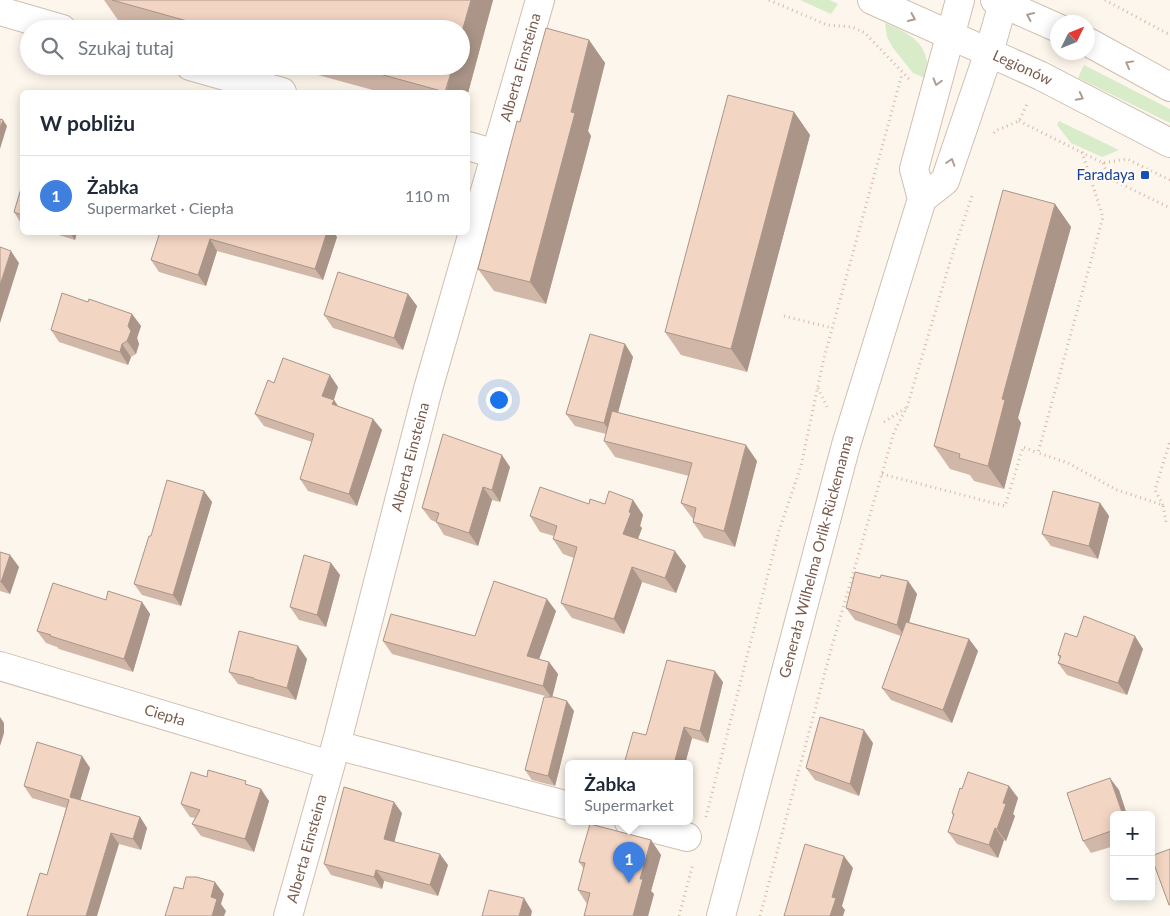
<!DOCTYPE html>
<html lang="pl">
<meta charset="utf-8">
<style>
:root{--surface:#fff;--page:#f2f2f3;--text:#1f2937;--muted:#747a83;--line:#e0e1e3;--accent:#2563eb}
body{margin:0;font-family:Lato,sans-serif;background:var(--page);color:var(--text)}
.controls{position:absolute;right:15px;bottom:15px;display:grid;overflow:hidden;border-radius:8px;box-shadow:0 2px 12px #0003}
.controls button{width:45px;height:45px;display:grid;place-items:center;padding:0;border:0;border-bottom:1px solid var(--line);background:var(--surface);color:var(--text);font:25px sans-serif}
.compass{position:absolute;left:1050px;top:15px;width:45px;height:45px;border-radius:50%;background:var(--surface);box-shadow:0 2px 12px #0003;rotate:47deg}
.you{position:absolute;left:498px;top:399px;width:18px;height:18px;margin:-12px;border:4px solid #fff;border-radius:50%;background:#1a73e8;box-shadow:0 0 0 8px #1a73e833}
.badge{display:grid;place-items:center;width:32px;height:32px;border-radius:50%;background:var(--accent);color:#fff;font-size:16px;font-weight:700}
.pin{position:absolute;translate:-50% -41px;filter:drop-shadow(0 1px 2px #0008)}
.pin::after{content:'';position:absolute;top:26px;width:18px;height:15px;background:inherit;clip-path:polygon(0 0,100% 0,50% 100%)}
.popup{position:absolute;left:565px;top:760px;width:128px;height:65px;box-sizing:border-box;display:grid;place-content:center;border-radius:8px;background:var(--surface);filter:drop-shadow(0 1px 4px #0005);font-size:16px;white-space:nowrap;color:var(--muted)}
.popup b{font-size:19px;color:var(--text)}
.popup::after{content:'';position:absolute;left:50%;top:100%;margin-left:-10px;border:10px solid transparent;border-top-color:var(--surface)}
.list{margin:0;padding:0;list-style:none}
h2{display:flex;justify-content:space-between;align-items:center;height:65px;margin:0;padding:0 20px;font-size:21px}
h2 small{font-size:16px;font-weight:400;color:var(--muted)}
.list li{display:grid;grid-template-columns:32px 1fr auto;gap:15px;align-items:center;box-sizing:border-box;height:80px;padding:0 20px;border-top:1px solid var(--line)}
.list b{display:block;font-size:19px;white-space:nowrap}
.list p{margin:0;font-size:16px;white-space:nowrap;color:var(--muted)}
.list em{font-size:16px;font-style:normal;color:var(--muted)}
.icon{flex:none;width:28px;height:28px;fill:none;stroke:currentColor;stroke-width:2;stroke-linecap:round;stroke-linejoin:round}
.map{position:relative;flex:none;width:1170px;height:916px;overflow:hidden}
.search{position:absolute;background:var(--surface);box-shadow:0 2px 12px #0003;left:20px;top:20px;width:450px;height:55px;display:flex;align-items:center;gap:12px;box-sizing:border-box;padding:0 18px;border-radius:28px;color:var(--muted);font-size:19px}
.panel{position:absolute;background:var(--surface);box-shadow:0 2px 12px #0003;left:20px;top:90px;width:450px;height:145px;border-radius:8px}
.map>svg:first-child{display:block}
.green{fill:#d8ecc9}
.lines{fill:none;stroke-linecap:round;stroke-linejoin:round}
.minor-casing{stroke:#d1beb0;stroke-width:30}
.path{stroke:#d9b8a5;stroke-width:3;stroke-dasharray:1 4;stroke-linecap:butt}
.minor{stroke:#fff;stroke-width:28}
.wall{fill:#d1b7a8}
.shaded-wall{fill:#aa9588}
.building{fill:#f3d5c3;stroke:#aa9588}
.oneway{stroke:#af9d94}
.transit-dot{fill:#1a4fb4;stroke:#fffaf3;stroke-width:2}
.labels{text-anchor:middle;stroke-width:4;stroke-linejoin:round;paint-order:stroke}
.street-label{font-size:15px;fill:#7a5c4d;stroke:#fffaf3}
.transit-label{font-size:15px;fill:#164399;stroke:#fffaf3;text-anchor:end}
</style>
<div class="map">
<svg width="1170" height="916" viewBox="0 0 1170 916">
<rect width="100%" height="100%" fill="#fdf6ec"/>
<path class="green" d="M800,0H830L838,4L831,14Z
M885,23C903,30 924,40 927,62C927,67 926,73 925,78L913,73L893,48L887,37Z
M1084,65L1170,109V123L1078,78Z
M1059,121L1119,150L1102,157L1071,143L1057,125Z"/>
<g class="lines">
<g class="minor-casing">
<g id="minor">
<path id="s1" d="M872,0L1041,76L1170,143"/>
<path d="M995,0L1058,28"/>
<path d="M0,11L62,29"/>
<path d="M1088,42L1170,87"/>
<path d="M190,66L282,92"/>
<path d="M468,146L496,154"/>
<path d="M922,199L945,181L989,52L1004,0"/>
<path id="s2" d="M0,666L330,765"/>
<path d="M336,745L569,806"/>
<path d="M629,822L687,837"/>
<path id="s3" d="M288,916L336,745L428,389L540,0"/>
<path id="s4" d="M721,916L846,445L922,199L914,169L960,0"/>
</g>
</g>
<path class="path" d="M769,0L827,25L852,27L865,33L909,79
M1105,0L1170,35
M1019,121L1103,163L1127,159L1170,180
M994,133L995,131L1019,121L1028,102
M1082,152L1103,217L1038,453L1068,463L1117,490L1163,505L1166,522
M1103,163L1109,178L1170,208
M784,316L832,328
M818,388L827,407
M884,422L906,408
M882,474L1005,506L1023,447L1038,453
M1163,505L1155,490L1170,441
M706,817L779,531L801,466L823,362L902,74
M679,916L693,864
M760,916L832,646L894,432L907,407L950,262L973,193"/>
<use href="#minor" class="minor"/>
</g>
<path class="wall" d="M104,0H493L468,93V92H380L285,66H461V29H150L118,20Z
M589,40L605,63L588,131L591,136L546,304L494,291L478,269L520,122Z
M794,112L810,135L747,372L681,355L665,332Z
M22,185V225L14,212Z
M1055,204L1071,227L1018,418L1021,423L1004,489L974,481L970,475L950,469L934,446Z
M49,232H77L75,240Z
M160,232H333L337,237L323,280L217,251L206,286L159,272L151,260Z
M408,294L417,306L403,350L333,328L324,315Z
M88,302L132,314L141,326L137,338L139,344L136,354L131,357L128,365L59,342L51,330Z
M625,344L633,357L618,412L757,461L735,547L704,538L693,522V519L681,503L689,476L615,457L604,441L606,434L575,426L566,414Z
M274,383L338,387L334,400L338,406L373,419L382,430L357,506L308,491L300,479L312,442L264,426L255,414Z
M510,467L500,502L492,500L478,546L444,535L436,522L431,520L422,508Z
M204,491L212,502L181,606L142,595L134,584L151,536Z
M633,500L643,515L640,526L642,528L638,539L686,566L676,593L642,582L624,634L572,618L561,603L574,558L563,554L553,539L554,536L540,532L530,516L589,504H605Z
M1100,503L1109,516L1098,559L1051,546L1042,534Z
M0,552L10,555L19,567L10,594L0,591Z
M331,563L340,575L326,627L299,620L290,607Z
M880,578L908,581L917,594L909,622L969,639L978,651L952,723L891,700L882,688L901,636L855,620L846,608Z
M106,600L142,602L150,614L133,672L59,649L57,647L46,643L37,631Z
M556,611L539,659L549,662L558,674L552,697L574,711L555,786L532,780L525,770L549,697L392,654L383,641L475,636Z
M1077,637L1143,649L1127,695L1067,675L1058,663L1060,659L1058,655Z
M307,659L296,700L238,684L229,672Z
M723,682L708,743L692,738L685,764H624L646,735Z
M873,743L859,796L815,780L806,768Z
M82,756L90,768L80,800L140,817L147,828L141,850L119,844L47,875L66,808L32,798L24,786Z
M207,777L248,785L269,801L254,852L201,836L192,824L195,818L190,817L181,804Z
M1009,786L1018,798L1013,814L1015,816L1006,841L1004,840L998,858L957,844L948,832L953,816L952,813L962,789Z
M1119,790L1127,815H1114V846L1091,853L1083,841Z
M402,813L394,842L448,865L438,896L384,881L382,889L331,875L324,864Z
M651,840L661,855L651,891L654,894L648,916H584L587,904L578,890L584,869L579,862Z"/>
<path class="shaded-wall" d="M471,0H493L468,93V92H446L453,66H461V35Z
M589,40L605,63L588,131L591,136L546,304L530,282L571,112Z
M794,112L810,135L747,372L731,349Z
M3,120L7,126L0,149V128Z
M1055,204L1071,227L1018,418L1021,423L1004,489L988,466L1002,399Z
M70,232H77L75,240Z
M326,232H333L337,237L323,280L315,269Z
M210,239L217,251L206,286L198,275Z
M11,251L19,263L0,323V285Z
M408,294L417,306L403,350L394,338Z
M132,314L141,326L137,338L139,344L136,354L127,341L128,326Z
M122,344L131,357L128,365L120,352Z
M625,344L633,357L612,435L604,423Z
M330,375L338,387L331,408L322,396Z
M334,400L342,412L332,404Z
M373,419L382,430L357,506L349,494Z
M746,445L757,461L735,547L724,531Z
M502,455L510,467L500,502L492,490Z
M483,487L492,500L478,546L469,533Z
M204,491L212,502L181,606L173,595Z
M633,500L643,515L640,526L642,528L634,549L623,534L629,512Z
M1100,503L1109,516L1098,559L1089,546Z
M675,551L686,566L676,593L665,578Z
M10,555L19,567L10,594L1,582Z
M331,563L340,575L326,627L317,615Z
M632,567L642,582L624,634L614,619Z
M908,581L917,594L905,637L897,625Z
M547,599L556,611L536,668L527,656Z
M142,602L150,614L133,672L124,659Z
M1135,636L1143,649L1127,695L1118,683Z
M969,639L978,651L952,723L943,710Z
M298,646L307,659L296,700L287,688Z
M549,662L558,674L552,698L543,686Z
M715,671L723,682L708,743L700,731Z
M567,701L574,711L555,786L548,776Z
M0,717L4,723V733L0,746Z
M684,727L692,738L685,764H674Z
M864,730L873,743L859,796L850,784Z
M82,756L90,768L78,808L70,797Z
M1110,778L1119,790L1127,815H1123Z
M1009,786L1018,798L1013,814L1015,816L1006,841L997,829L1003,803Z
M261,789L269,801L254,852L245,839Z
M394,802L402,813L392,851L384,839Z
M140,817L147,828L141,850L133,839Z
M995,828L1004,840L998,858L989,845Z
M111,833L119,844L97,916H86Z
M651,840L661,855L651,891L654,894L648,916H633L640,879Z
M440,854L448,865L438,896L430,885Z
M844,856L853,868L842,906L845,910L843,916H830L832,897Z
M376,870L384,881L382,889L374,877Z
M215,882L224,894L221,904L226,911L224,916H212L211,897Z
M524,898L532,911L531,916H519Z"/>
<path class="building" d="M112,0H471L461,35V29H216Z
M546,28L589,40L571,112L575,113L530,282L478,269L517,121L520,122Z
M351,66H453L445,92Z
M728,95L794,112L731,349L665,332Z
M0,119L3,120L0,128Z
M22,185V215L14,212Z
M1003,190L1055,204L1002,399L1005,400L988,466L959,458L960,454L934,446Z
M160,232H327L315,269L210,239L198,275L151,260Z
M0,247L11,251L0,285Z
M338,272L408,294L394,338L324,315Z
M62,293L88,302L89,299L132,314L128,326L131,331L127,341L122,344L120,352L51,330Z
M590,334L625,344L604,423L566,414Z
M283,358L330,375L322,396L334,400L332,404L373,419L349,494L300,479L314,434L255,414L268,380L274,383Z
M612,411L746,445L724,531L693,522L696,508L681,503L692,463L604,441Z
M443,434L502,455L492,490L483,487L469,533L436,522L439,513L422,508Z
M167,480L204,491L173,595L134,584L149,536H151Z
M540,487L589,504L590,499L605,504L609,491L633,500L629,512L631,513L623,534L675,551L665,578L632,567L614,619L561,603L577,547L553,539L557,526L530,516Z
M1053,491L1100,503L1089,546L1042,534Z
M0,552L10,555L1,582L0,581Z
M304,555L331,563L317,615L290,607Z
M855,572L880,578L881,575L908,581L897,625L846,608Z
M494,581L547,599L527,656L549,662L543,686L383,641L391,614L475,636Z
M53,583L106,600L108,591L142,602L124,659L50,636L51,635L37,631Z
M1084,616L1135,636L1118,683L1058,663L1061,656L1058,655L1065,633L1077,637Z
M906,622L969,639L943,710L882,688Z
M239,631L298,646L287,688L254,679V678L229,672Z
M667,660L715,671L700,731L684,727L674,764H624L633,732L646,735Z
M544,697H554L567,701L548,776L525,770Z
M820,717L864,730L850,784L806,768Z
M37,742L82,756L70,797L140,817L133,839L111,833L86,916H27L40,873L47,875L69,800L24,786Z
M208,770L246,781L245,784L261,789L245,839L192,824L200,810L181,804L191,772L207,777Z
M968,772L1009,786L1003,803L1006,804L997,829L995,828L989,845L948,832L954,814L952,813L960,788L962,789Z
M1110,778L1123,815H1114V830L1083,841L1067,793Z
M344,787L394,802L384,839L440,854L430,885L376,870L374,877L324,864Z
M590,824L651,840L640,879H643L633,916H584L590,893L578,890L585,863L579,862Z
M805,844L844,856L832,897L836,898L830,916H784Z
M1170,849V905H1169L1151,856Z
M186,877H196L215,882L211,897L217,899L212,916H165L174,887L183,889Z
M489,890L524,898L519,916H482Z"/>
<defs><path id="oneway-chevron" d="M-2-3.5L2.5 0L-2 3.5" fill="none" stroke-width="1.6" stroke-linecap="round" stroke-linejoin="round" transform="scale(1.25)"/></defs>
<g class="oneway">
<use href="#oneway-chevron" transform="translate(1030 16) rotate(-156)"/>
<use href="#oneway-chevron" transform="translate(912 18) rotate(24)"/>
<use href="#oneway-chevron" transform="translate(1129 64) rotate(-151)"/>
<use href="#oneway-chevron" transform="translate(937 82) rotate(106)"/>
<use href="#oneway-chevron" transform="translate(1080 97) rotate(27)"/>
<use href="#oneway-chevron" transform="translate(951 162) rotate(-72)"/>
</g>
<rect class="transit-dot" x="1140" y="170" width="10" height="10" rx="2.5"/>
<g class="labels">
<g class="street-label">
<text dy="5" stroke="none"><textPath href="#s3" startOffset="880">Alberta Einsteina</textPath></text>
<text dy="5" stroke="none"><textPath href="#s1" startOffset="165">Legionów</textPath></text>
<text dy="5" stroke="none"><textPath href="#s3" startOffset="475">Alberta Einsteina</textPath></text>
<text dy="5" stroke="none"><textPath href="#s4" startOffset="372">Generała Wilhelma Orlik-Rückemanna</textPath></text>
<text dy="5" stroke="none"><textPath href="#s2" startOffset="172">Ciepła</textPath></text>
<text dy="5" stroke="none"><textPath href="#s3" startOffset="70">Alberta Einsteina</textPath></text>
</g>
<g class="transit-label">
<text x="1135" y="180">Faradaya</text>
</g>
</g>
</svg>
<div class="controls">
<button>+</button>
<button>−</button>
</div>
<svg class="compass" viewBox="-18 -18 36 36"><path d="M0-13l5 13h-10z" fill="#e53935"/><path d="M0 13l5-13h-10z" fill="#747a83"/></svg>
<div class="you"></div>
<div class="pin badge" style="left:629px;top:883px;background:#3f7fe0">1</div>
<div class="popup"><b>Żabka</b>Supermarket</div>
<div class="search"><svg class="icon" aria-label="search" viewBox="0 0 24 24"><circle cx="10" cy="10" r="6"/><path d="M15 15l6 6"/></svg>Szukaj tutaj</div>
<section class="panel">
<h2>W pobliżu<small></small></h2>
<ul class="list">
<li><span class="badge" style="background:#3f7fe0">1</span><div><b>Żabka</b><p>Supermarket · Ciepła</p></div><em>110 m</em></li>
</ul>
</section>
</div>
